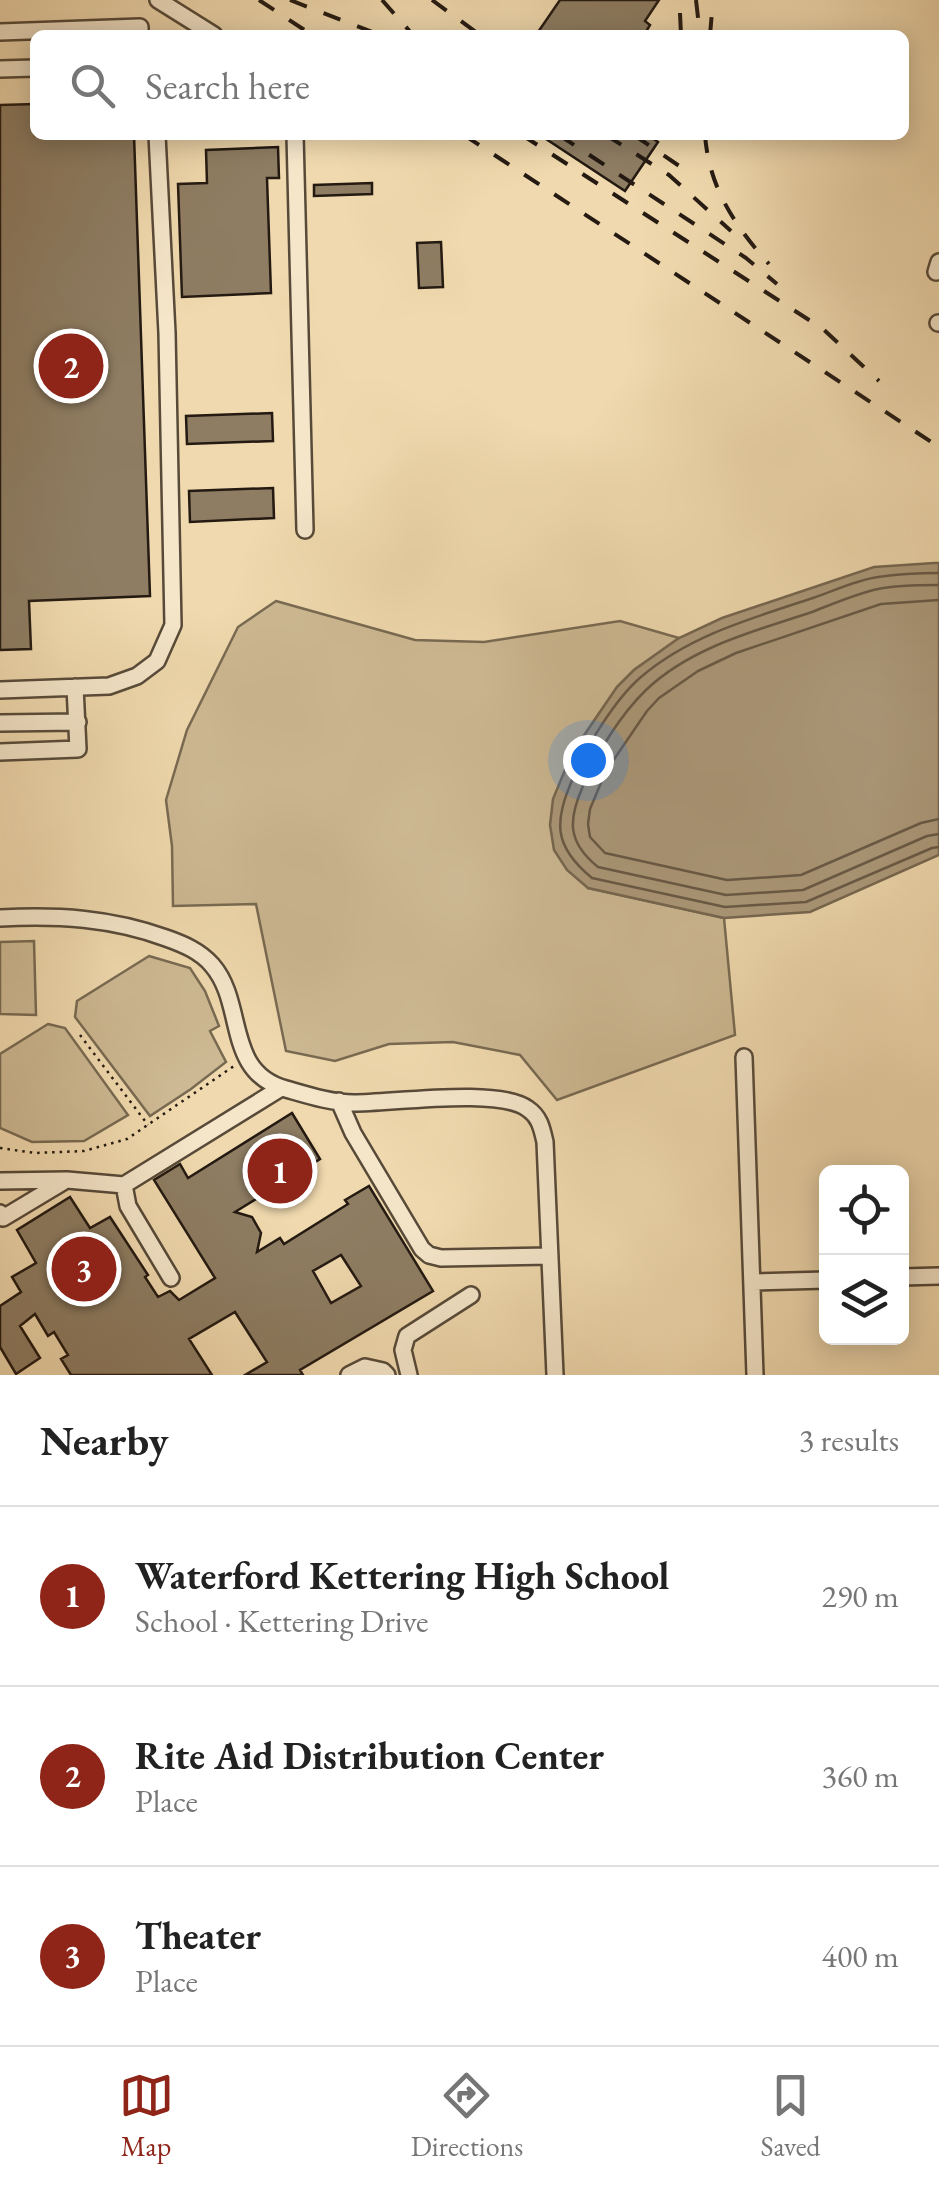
<!DOCTYPE html>
<meta charset="utf-8">
<style>
:root{--surface:#fff;--page:#f6f6f6;--text:#222;--muted:#767676;--line:#e0e0e0;--accent:#8f2418}
body{margin:0;font-family:"EB Garamond",serif;background:var(--page);color:var(--text)}
.controls{position:absolute;right:30px;bottom:30px;display:grid;overflow:hidden;border-radius:15px;box-shadow:0 5px 25px #0003}
.controls button{width:90px;height:90px;display:grid;place-items:center;padding:0;border:0;border-bottom:2px solid var(--line);background:var(--surface);color:var(--text);font:50px sans-serif}
.you{position:absolute;left:588px;top:760px;width:35px;height:35px;margin:-25px;border:8px solid #fff;border-radius:50%;background:#1a73e8;box-shadow:0 0 0 15px #1a73e833}
.badge{display:grid;place-items:center;width:65px;height:65px;border-radius:50%;background:var(--accent);color:#fff;font-size:32px;font-weight:700}
.pin{position:absolute;translate:-50% -50%;border:5px solid #fff;box-shadow:0 2px 10px #0006}
.list{margin:0;padding:0;list-style:none}
h2{display:flex;justify-content:space-between;align-items:center;height:130px;margin:0;padding:0 40px;font-size:42px}
h2 small{font-size:32px;font-weight:400;color:var(--muted)}
.list li{display:grid;grid-template-columns:65px 1fr auto;gap:30px;align-items:center;box-sizing:border-box;height:180px;padding:0 40px;border-top:2px solid var(--line)}
.list b{display:block;font-size:38px;white-space:nowrap}
.list p{margin:0;font-size:32px;white-space:nowrap;color:var(--muted)}
.list em{font-size:32px;font-style:normal;color:var(--muted)}
.icon{flex:none;width:55px;height:55px;fill:none;stroke:currentColor;stroke-width:2;stroke-linecap:round;stroke-linejoin:round}
.map{position:relative;flex:none;width:939px;height:1375px;overflow:hidden}
.search{position:absolute;background:var(--surface);box-shadow:0 5px 25px #0003;left:30px;right:30px;top:30px;height:110px;display:flex;align-items:center;gap:25px;box-sizing:border-box;padding:0 35px;border-radius:15px;color:var(--muted);font-size:38px}
.sheet{height:670px;background:var(--surface)}
nav{display:flex;justify-content:space-around;align-items:center;box-sizing:border-box;height:140px;border-top:2px solid var(--line);background:var(--surface);font-size:28px;color:var(--muted)}
nav a{display:grid;justify-items:center;gap:5px}
nav .on{color:var(--accent)}
.map>svg:first-child{display:block}
.green{fill:#cdb993;stroke:#786a52;stroke-width:2.5}
.water{fill:#ab9879;stroke:#756650;stroke-width:2.5}
.lines{fill:none;stroke-linecap:round;stroke-linejoin:round}
.shore{stroke:#685946;stroke-width:2.5}
.building{fill:#8e7d63;stroke:#241a12;stroke-width:2.5;fill-rule:evenodd}
.minor-casing{stroke:#574a39;stroke-width:20}
.path{stroke:#241a12;stroke-width:2.5;stroke-dasharray:2.5 5;stroke-linecap:butt}
.minor{stroke:#f5e6ca;stroke-width:15}
.rail{stroke:#241a12;stroke-width:4;stroke-dasharray:18 18;stroke-linecap:butt}
</style>
<div class="map">
<svg width="939" height="1375" viewBox="0 0 939 1375">
<rect width="100%" height="100%" fill="#f0d9ae"/>
<filter id="stains"><feTurbulence type="fractalNoise" baseFrequency=".002" numOctaves="4"/><feColorMatrix values="0 0 0 0 .2 0 0 0 0 .09 0 0 0 0 .02 0 0 0 .5 -.17"/></filter>
<radialGradient id="worn" r=".72"><stop offset=".6" stop-color="#630" stop-opacity="0"/><stop offset="1" stop-color="#630" stop-opacity=".3"/></radialGradient>
<path class="green" d="M276,601L415,640L484,642L620,621L679,638L634,670L617,687L572,753L588,888L724,918L735,1035L557,1100L520,1055L453,1042L389,1044L335,1061L286,1051L256,904L173,906L172,846L166,800L187,730L238,627Z
M34,941L36,1015L0,1014V942Z
M149,956L190,968L205,991L219,1026L210,1031L226,1062L191,1089L150,1116L75,1017L77,1001Z
M48,1024L65,1028L128,1115L84,1141L32,1142L0,1128V1054Z"/>
<path class="water" d="M934,563H939V855L810,912L724,918L588,888L567,870L554,850L550,825L553,799L572,753L617,687L634,670L679,638L722,618L874,567Z"/>
<g class="lines">
<path class="shore" d="M939,573C919,573 898,574 878,577C856,580 834,591 813,598C753,618 690,635 641,677C616,698 585,748 573,778C554,822 553,846 592,878L725,907L806,902L932,848L939,847
M939,585C920,585 897,585 878,589C855,594 833,604 812,612C755,631 691,647 646,690C621,714 596,754 583,786C568,820 567,842 598,867L726,895L803,890L927,836L939,834
M939,600L881,604L736,653L698,671L659,698L647,711L606,771L590,809L588,824L590,837L605,853L727,880L801,875L921,823L939,819"/>
</g>
<path class="building" d="M560,0H659L645,21L650,25L644,35H536Z
M35,104V135H134L150,596L29,601L31,649L0,650V105Z
M540,135H648L658,142L625,191Z
M278,147L279,178H267L271,293L182,297L178,184L207,183L206,150Z
M372,183V194L314,196V185Z
M441,242L443,287L419,288L417,243Z
M272,413L273,441L187,444L186,416Z
M273,488L274,518L190,522L189,491Z
M292,1113L320,1159L235,1212L252,1217L261,1233L257,1252L280,1238L284,1244L348,1204L345,1200L369,1186L433,1291L300,1370L303,1375H245L267,1362L235,1312L189,1339L212,1375H71L61,1359L68,1355L54,1332L48,1336L35,1314L20,1326L40,1358L16,1374L0,1347V1306L21,1292L12,1277L36,1263L17,1230L70,1197L90,1228L110,1217L148,1275L145,1277L158,1297L170,1291L179,1300L215,1278L154,1180L180,1164L188,1178ZM341,1255L361,1286L331,1303L313,1271Z"/>
<g class="lines">
<g class="minor-casing">
<path id="minor" d="M158,0L214,35
M0,32L140,27V35
M0,69L35,68
M295,135L305,530
M936,272L939,262
M938,323H939
M0,690L109,686L137,676L157,661L173,625L167,333L157,135
M0,723L78,722
M0,752L78,749L75,687
M0,918C58,915 111,918 166,938C183,944 200,951 212,965C246,1004 224,1072 286,1089C307,1095 332,1103 354,1103C393,1103 499,1087 528,1109C540,1117 542,1129 545,1142L555,1375
M744,1057L755,1375
M339,1101L353,1133L422,1249L429,1255L441,1258L550,1256
M0,1181L67,1180L124,1185L281,1088
M124,1185L128,1206L171,1278
M0,1213L3,1218L63,1182
M902,1277L939,1276
M752,1282L826,1280
M349,1375L365,1367L383,1371L387,1375
M409,1375L403,1350L407,1336L471,1295"/>
</g>
<path class="path" d="M80,1035L148,1125
M0,1148L35,1153L84,1151L127,1139L234,1066"/>
<use href="#minor" class="minor"/>
<path class="rail" d="M259,0L312,35
M290,0L380,35
M382,0L413,35
M432,0L480,35
M696,0L700,35
M680,13L681,35
M710,35L713,0
M464,135L939,447
M522,135L823,329L879,381
M559,135L746,258L777,284
M606,135L669,175L731,231
M634,135L688,172
M705,135C709,188 735,226 769,264"/>
</g>
<rect width="100%" height="100%" filter="url(#stains)"/>
<rect width="100%" height="100%" fill="url(#worn)"/>
</svg>
<div class="controls">
<button><svg class="icon" aria-label="locate" viewBox="0 0 24 24"><circle cx="12" cy="12" r="6"/><path d="M12 2v4M12 18v4M2 12h4M18 12h4"/></svg></button>
<button><svg class="icon" aria-label="layers" viewBox="0 0 24 24"><path d="M12 4l9 5-9 5-9-5zM3 14l9 5 9-5"/></svg></button>
</div>
<div class="you"></div>
<div class="pin badge" style="left:280px;top:1171px">1</div>
<div class="pin badge" style="left:71px;top:366px">2</div>
<div class="pin badge" style="left:84px;top:1269px">3</div>
<div class="search"><svg class="icon" aria-label="search" viewBox="0 0 24 24"><circle cx="10" cy="10" r="6"/><path d="M15 15l6 6"/></svg>Search here</div>
</div>
<section class="sheet">
<h2>Nearby<small>3 results</small></h2>
<ul class="list">
<li><span class="badge">1</span><div><b>Waterford Kettering High School</b><p>School · Kettering Drive</p></div><em>290 m</em></li>
<li><span class="badge">2</span><div><b>Rite Aid Distribution Center</b><p>Place</p></div><em>360 m</em></li>
<li><span class="badge">3</span><div><b>Theater</b><p>Place</p></div><em>400 m</em></li>
</ul>
</section>
<nav>
<a class="on"><svg class="icon" aria-label="map" viewBox="0 0 24 24"><path d="M3 6l6-2 6 2 6-2v14l-6 2-6-2-6 2zM9 4v14M15 6v14"/></svg>Map</a>
<a><svg class="icon" aria-label="directions" viewBox="0 0 24 24"><path d="M12 3l9 9-9 9-9-9zM9 14v-3h6M13 9l2 2-2 2"/></svg>Directions</a>
<a><svg class="icon" aria-label="saved" viewBox="0 0 24 24"><path d="M7 4h10v16l-5-4-5 4z"/></svg>Saved</a>
</nav>
